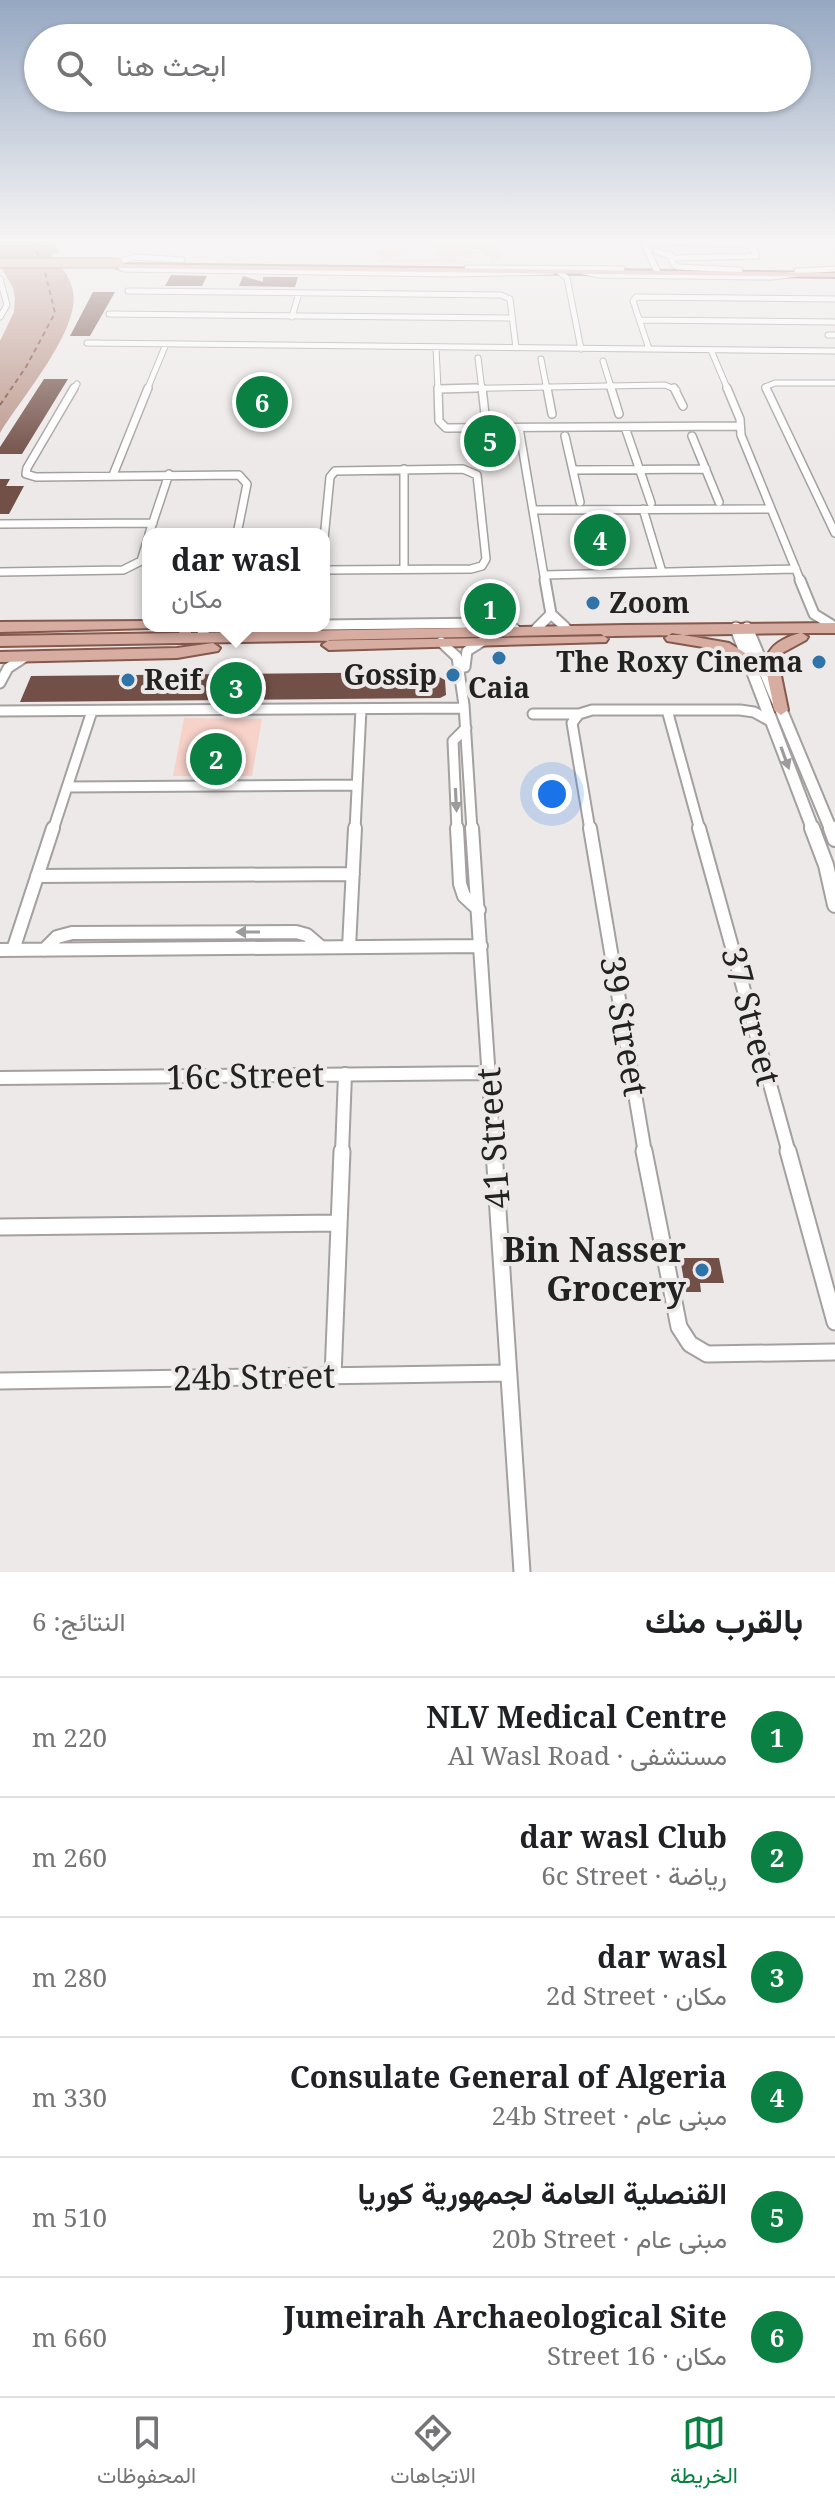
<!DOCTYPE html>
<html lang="ar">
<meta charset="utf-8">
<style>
:root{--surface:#fff;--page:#f6f6f6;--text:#202124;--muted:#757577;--line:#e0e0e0;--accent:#0b8043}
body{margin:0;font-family:"Noto Serif",Vazirmatn,serif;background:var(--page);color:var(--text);direction:rtl}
.you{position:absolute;left:552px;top:794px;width:28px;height:28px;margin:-20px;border:6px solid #fff;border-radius:50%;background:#1a73e8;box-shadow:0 0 0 12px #1a73e833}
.badge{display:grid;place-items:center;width:52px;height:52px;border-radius:50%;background:var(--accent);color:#fff;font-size:26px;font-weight:700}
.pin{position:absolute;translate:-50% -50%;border:4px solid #fff;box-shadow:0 2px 8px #0006}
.popup{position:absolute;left:142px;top:528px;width:188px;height:104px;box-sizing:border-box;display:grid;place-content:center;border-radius:16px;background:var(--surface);filter:drop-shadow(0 2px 6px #0005);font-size:26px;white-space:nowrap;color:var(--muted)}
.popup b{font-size:30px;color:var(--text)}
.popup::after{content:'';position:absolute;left:50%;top:100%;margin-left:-16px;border:16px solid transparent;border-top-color:var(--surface)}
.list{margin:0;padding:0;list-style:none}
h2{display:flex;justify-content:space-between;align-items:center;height:104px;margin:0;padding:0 32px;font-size:34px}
h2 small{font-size:26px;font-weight:400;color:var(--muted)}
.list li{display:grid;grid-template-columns:52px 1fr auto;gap:24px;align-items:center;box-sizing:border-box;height:120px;padding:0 32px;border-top:2px solid var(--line)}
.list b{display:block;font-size:30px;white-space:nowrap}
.list p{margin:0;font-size:26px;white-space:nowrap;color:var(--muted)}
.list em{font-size:26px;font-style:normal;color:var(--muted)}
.icon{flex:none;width:44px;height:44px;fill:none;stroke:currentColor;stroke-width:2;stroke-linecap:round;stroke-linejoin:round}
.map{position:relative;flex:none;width:835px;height:1572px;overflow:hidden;direction:ltr}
.search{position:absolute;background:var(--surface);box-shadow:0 2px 6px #0004;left:24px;right:24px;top:24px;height:88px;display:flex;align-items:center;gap:20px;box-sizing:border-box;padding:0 28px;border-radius:44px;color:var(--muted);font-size:30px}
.sheet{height:824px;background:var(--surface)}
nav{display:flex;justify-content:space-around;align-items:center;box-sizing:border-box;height:112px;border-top:2px solid var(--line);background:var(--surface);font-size:22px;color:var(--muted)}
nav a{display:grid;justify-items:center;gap:4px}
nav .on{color:var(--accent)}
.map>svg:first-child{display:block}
.green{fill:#f6d2c9}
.water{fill:#bb958a}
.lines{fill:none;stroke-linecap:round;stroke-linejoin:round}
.ferry{stroke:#784234;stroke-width:2;stroke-dasharray:5 4;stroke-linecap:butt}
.building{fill:#725047}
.minor-far4-casing{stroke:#a3a09f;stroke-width:7}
.minor-far3-casing{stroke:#a3a09f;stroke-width:10}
.minor-far2-casing{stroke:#a3a09f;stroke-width:13}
.minor-far1-casing{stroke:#a3a09f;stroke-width:16}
.minor-casing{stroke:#a3a09f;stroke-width:19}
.tertiary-far2-casing{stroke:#a3a09f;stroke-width:8}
.tertiary-far1-casing{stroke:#a3a09f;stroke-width:15}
.tertiary-casing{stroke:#a3a09f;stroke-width:18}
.primary-casing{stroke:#86594d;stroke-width:4}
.minor-far4{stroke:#fff;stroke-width:5}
.minor-far3{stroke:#fff;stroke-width:7}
.minor-far2{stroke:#fff;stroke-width:9}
.minor-far1{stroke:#fff;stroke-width:12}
.minor{stroke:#fff;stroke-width:15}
.tertiary-far2{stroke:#fff;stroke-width:6}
.tertiary-far1{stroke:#fff;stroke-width:11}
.tertiary{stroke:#fff;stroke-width:14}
.primary{fill:#d7ada2;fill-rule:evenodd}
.primary-bridge-casing{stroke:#86594d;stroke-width:11;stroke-linecap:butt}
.primary-bridge{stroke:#d7ada2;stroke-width:9}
.oneway{fill:#9c9c9c}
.poi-dot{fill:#3073a9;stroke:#ede9e8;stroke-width:3}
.labels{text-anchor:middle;stroke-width:8;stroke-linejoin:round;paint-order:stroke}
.poi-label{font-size:28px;font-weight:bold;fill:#232222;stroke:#ede9e8;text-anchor:start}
.near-street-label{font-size:34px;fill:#232222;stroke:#ede9e8}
.near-poi-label{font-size:34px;font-weight:bold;fill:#232222;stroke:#ede9e8;text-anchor:end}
</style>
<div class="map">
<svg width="835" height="1572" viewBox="0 0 835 1572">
<rect width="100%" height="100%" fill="#ede9e8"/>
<path class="green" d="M430,242H499L497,250L487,247L499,254L501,260L494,259L492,256L483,257L485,251L468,247L450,248L482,252L474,255L467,253L473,259L460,255L455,259L475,263L376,262L385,258L372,252L389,247L404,253L390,259L433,260V255L442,249L421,245Z
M184,718L262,719L252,776H173Z"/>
<path class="water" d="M0,242H52L60,252L51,255C61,265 71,278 73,292C80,331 20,399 0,433V341L14,312L15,298L13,288L0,265Z"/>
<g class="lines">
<path class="ferry" d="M34,242L39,259
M0,405L26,367L55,313L44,268"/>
</g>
<path class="building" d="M171,275L207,276L202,286H165Z
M243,276L263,282V277H298L295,287L239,286Z
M93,292H115L90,336H70Z
M44,379H68L22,454H0V447Z
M0,479H10L6,486H24L9,514H0Z
M617,596H633L638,614L622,615Z
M502,601L504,615L477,616L476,602Z
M430,672L445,680L446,695L440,698L20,702L31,676Z
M680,1258H719L724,1283H700L701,1292H686Z"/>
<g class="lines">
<g class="minor-far4-casing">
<path id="minor-far4" d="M656,251L675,258L757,256L751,246L743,244L662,242
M670,254L673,264L678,267L740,270
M182,260L135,257L112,264L124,269L451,274L553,272
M467,268L622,269
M797,271L835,269
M559,272L567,278L581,349
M584,272L600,275L772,277L797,274
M0,279L7,305L0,317
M128,291L501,295L510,299L516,348
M109,314L512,318
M292,317L299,293
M639,320L835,322
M828,335H835
M101,343H87L835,351
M436,347L438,390
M649,349L633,301L636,297L835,299
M711,350L728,390
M478,358L482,390
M541,359L547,390
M603,361L612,390
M439,389L665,385L677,390
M73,390L77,384
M147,390L166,344
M767,390L765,387L775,383H835"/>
</g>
<g class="minor-far3-casing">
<path id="minor-far3" d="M438,388L439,421L446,428L740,426
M482,388L485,414
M547,388L552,414
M611,388L619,414
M674,388L683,406
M727,388L740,419L741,435L801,582
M766,388L835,533
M439,389L476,388
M625,427L651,503
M519,428L545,582
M565,436L580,502
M692,436L719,502
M27,468L26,474L36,477L239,475L247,484L237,534
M27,468L74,388
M404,469V569
M573,470L706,469
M113,475L148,388
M643,509L662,572
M533,510L771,509
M0,524L153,523
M149,534L169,474
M324,539L330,477L335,471L463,469L477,475L486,559L482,566L471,569L324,570
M0,572L123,570L141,561L148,538
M544,575L796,569"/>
</g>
<g class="minor-far2-casing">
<path id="minor-far2" d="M545,580L551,614L566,628
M800,580L814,614L835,627
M324,625L487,623L515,629
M226,626L231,630
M536,629L551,614
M241,630L249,626
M202,631L211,626
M441,642L457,657L464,705L472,830
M465,667L467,651L483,641
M0,683L8,668L25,657
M667,710L700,830
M0,711L464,708
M533,714H579
M67,787L357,785
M53,830L92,711
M355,830L361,709
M457,830L453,741L466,728
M590,830L572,723L579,714L592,710H740L754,712L772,722"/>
</g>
<g class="minor-far1-casing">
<path id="minor-far1" d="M457,828L460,884L464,896L479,910
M472,828L494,1153
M590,828L645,1153
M699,828L789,1153
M37,876L353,874
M349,947L355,828
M0,950L481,946
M13,950L53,828
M44,950L57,937L72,933L296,932L307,935L321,947
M0,1078L489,1073
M342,1153L345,1074"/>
</g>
<g class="minor-casing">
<path id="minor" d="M494,1151L522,1572
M644,1151L679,1327L690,1344L707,1354L835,1352
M788,1151L835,1322
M0,1227L339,1223
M333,1376L342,1151
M0,1381L509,1373"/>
</g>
<g class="tertiary-far2-casing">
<path id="tertiary-far2" d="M645,246L658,273"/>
</g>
<g class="tertiary-far1-casing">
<path id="tertiary-far1" d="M736,628L813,830
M747,628L831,830"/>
</g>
<g class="tertiary-casing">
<path id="tertiary" d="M812,828L826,865L835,905
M831,828L835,839"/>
</g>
<g class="primary-casing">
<path id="primary" d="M115,264L835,273V277L118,268Z
M148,621V626H154L153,628L0,632V622Z
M835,623V633H802L808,637L806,640L782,653L779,666L788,710L781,715L774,710C769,671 750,648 800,633L0,646V636L180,633L168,626L191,628V633L626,625Z
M672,633L729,643L755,659L748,664L721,650L667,641L665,638Z
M601,634L608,639L606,642L329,650L322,645L329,640Z
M213,643L220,648L218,651L177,658L0,662V652L177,648Z"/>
</g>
<use href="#minor-far4" class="minor-far4"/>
<use href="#minor-far3" class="minor-far3"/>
<use href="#minor-far2" class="minor-far2"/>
<use href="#minor-far1" class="minor-far1"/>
<use href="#minor" class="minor"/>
<use href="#tertiary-far2" class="tertiary-far2"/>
<use href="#tertiary-far1" class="tertiary-far1"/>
<use href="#tertiary" class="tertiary"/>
<use href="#primary" class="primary"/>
<g class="primary-bridge-casing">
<path id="primary-bridge" d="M0,263H119"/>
</g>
<use href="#primary-bridge" class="primary-bridge"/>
</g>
<defs><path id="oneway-solid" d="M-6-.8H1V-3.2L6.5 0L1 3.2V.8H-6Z" transform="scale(2)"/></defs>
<g class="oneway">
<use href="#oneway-solid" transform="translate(785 758) rotate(70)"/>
<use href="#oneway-solid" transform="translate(456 800) rotate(87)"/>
<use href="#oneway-solid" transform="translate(248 932) rotate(180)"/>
</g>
<linearGradient id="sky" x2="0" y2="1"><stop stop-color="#96a8c2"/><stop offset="0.52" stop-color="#f7f5f5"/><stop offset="1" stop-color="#f7f5f5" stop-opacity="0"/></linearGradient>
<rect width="835" height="462" fill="url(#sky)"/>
<g class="poi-dot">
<circle cx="593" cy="603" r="8"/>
<circle cx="499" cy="658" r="8"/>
<circle cx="819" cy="662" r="8"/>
<circle cx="453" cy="675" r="8"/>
<circle cx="128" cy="680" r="8"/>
<circle cx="702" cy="1270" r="8"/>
</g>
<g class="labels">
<g class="poi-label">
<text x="609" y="613">Zoom</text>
<text x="803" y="672" text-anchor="end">The Roxy Cinema</text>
<text x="437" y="685" text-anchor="end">Gossip</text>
<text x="144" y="690">Reif</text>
<text x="499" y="698" text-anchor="middle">Caia</text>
</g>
<g class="near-street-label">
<text transform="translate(751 1016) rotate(75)" y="12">37 Street</text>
<text transform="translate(624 1026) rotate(80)" y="12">39 Street</text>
<text transform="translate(245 1076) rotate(-1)" y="12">16c Street</text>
<text transform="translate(493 1138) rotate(-94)" y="12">41 Street</text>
<text transform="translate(254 1377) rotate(-1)" y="12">24b Street</text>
</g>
<g class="near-poi-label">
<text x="686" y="1262">Bin Nasser<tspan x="686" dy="39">Grocery</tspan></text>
</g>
</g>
</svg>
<div class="you"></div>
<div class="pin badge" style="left:490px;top:609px">1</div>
<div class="pin badge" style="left:216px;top:759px">2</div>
<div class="pin badge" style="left:236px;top:688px">3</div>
<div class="popup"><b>dar wasl</b>مكان</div>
<div class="pin badge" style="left:600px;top:540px">4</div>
<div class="pin badge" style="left:490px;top:441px">5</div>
<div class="pin badge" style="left:262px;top:402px">6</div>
<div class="search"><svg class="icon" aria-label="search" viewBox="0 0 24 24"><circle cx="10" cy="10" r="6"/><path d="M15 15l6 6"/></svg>ابحث هنا</div>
</div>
<section class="sheet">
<h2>بالقرب منك<small>النتائج: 6</small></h2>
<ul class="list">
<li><span class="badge">1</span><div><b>NLV Medical Centre</b><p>مستشفى · Al Wasl Road</p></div><em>220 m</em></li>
<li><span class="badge">2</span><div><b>dar wasl Club</b><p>رياضة · 6c Street</p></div><em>260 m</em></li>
<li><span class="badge">3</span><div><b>dar wasl</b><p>مكان · 2d Street</p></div><em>280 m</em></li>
<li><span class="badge">4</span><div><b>Consulate General of Algeria</b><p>مبنى عام · 24b Street</p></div><em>330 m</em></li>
<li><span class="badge">5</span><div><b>القنصلية العامة لجمهورية كوريا</b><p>مبنى عام · 20b Street</p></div><em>510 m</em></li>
<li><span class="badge">6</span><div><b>Jumeirah Archaeological Site</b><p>مكان · 16 Street</p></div><em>660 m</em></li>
</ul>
</section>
<nav>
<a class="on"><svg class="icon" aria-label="map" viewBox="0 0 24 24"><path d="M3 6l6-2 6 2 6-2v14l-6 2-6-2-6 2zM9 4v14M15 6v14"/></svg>الخريطة</a>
<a><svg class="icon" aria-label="directions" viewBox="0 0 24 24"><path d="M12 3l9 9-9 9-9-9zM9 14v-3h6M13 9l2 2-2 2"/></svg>الاتجاهات</a>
<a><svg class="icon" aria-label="saved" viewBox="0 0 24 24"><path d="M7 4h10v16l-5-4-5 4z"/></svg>المحفوظات</a>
</nav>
